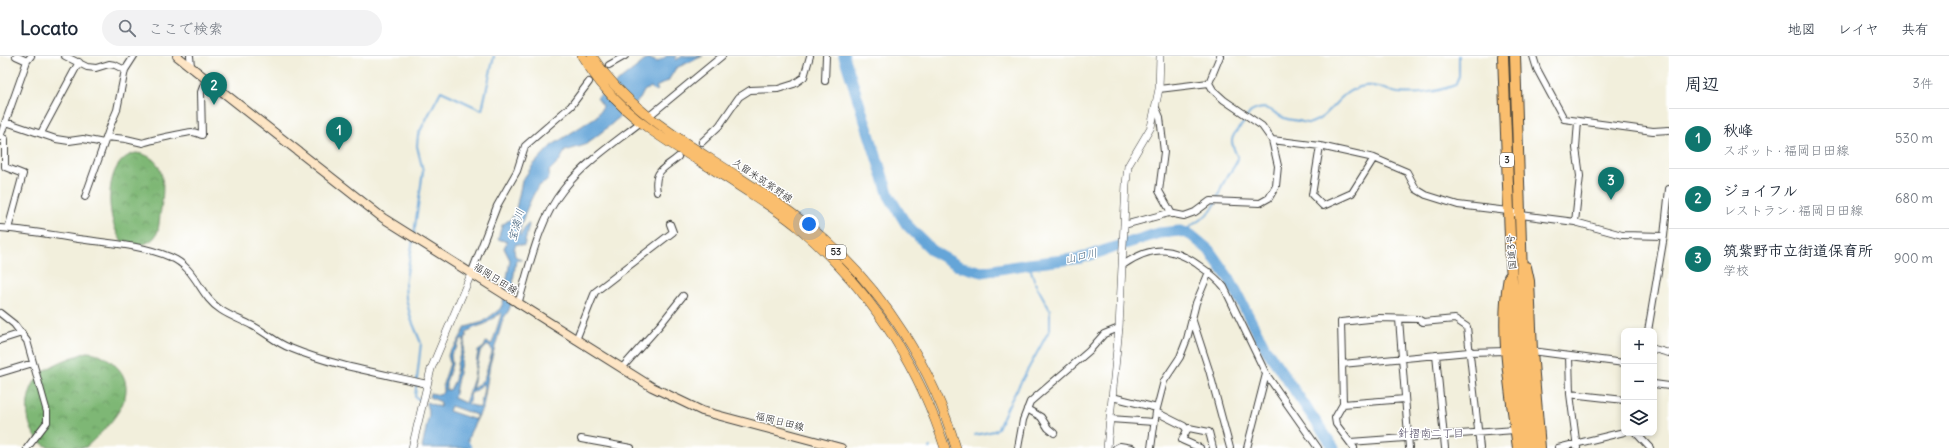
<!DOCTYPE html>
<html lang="ja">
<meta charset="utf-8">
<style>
:root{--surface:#fff;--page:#f2f2f3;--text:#1f2937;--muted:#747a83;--line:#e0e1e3;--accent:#0f766e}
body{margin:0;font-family:Delius,"Klee One",sans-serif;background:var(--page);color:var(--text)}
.controls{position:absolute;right:12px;bottom:12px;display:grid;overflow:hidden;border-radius:8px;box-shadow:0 2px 6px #0003}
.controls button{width:36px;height:36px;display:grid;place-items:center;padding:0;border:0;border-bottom:1px solid var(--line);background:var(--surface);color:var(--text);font:20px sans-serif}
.you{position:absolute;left:809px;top:168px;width:14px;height:14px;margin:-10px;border:3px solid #fff;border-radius:50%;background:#1a73e8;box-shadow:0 0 0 6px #1a73e833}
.badge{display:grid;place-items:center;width:26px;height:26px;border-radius:50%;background:var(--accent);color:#fff;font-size:13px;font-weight:700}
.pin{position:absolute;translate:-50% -33px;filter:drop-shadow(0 1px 2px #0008)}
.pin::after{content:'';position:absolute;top:21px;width:14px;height:12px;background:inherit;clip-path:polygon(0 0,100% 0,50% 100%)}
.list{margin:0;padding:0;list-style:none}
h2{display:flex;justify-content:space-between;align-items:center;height:52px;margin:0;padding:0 16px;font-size:17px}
h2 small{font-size:13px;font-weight:400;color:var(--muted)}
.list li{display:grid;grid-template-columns:26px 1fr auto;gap:12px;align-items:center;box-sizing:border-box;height:60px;padding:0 16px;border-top:1px solid var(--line)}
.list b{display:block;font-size:15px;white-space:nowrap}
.list p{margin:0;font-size:13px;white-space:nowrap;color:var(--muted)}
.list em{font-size:13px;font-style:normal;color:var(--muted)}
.icon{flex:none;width:22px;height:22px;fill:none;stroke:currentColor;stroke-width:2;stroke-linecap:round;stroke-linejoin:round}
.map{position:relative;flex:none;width:1669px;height:392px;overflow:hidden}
header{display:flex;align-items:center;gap:24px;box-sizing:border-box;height:56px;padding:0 20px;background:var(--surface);border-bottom:1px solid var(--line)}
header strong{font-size:19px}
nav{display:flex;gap:22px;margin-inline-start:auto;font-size:14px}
.search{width:280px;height:36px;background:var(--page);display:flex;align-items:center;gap:10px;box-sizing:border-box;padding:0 14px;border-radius:22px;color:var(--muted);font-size:15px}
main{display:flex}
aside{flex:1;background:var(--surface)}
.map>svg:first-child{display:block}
.forest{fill:url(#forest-crowns);stroke:#4d6a48}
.water{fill:#65a5d8;stroke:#40607a;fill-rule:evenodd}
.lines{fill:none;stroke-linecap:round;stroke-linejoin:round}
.stream{stroke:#65a5d8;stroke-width:2}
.river{stroke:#65a5d8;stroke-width:11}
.minor-casing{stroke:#3c3c39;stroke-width:8}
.tertiary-casing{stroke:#3c3c39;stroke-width:8}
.secondary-casing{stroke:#3c3c39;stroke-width:10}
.primary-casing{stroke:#3c3c39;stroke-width:10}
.trunk-casing{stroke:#3c3c39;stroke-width:12}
.minor{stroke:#fff;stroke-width:6}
.tertiary{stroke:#fff;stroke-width:7}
.secondary{stroke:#fde5c5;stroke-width:8}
.primary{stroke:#fabe6e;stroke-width:9}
.trunk{stroke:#fabe6e;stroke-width:10}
.labels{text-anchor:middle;stroke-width:3;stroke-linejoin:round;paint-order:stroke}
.shield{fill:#fff;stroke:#606060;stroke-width:1}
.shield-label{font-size:9px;font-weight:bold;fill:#1c1c1c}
.street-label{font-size:10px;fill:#1c1c1c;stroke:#fff}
.water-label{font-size:11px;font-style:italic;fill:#40607a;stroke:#fff}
.neighbourhood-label{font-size:11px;fill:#524b64;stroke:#fff}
</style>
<header>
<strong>Locato</strong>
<div class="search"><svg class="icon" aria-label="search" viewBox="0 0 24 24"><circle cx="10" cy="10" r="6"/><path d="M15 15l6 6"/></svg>ここで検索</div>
<nav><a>地図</a><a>レイヤ</a><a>共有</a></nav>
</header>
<main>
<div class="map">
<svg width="1669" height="392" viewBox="0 0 1669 392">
<defs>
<pattern id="forest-crowns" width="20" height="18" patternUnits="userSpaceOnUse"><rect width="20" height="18" fill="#7eb775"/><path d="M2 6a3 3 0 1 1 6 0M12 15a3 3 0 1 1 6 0" fill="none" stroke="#66945f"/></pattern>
</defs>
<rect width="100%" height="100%" fill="#fff"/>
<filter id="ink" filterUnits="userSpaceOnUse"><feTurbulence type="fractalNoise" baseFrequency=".025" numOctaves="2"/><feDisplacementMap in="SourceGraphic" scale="8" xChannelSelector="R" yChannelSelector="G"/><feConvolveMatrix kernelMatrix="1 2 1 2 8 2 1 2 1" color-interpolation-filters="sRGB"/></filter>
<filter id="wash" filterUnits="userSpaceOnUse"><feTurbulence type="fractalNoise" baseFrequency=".012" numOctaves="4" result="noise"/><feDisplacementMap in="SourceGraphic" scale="16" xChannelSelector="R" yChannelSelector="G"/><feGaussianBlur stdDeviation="0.9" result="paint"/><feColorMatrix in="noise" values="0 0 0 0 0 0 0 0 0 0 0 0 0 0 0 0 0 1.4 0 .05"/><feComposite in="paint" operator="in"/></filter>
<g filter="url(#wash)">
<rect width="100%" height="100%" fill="#f2efdc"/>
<path class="forest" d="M136,97C169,100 164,135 160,159C159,166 159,177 154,182C150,186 143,189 137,190C131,190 124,189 121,184C105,162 103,103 136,97Z
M87,296C100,297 107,301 116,310C144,338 107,372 86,391C79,392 53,392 46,390C23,377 22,337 40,319C52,307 72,302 87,296Z"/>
<path class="water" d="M667,0H676L675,3L676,4L683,0H703L676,12L668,25L656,31L658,34L655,36L651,31L644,35L640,43L607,72L585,89L565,95L560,104L549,115C551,127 543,126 538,131C533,137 517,173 520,180L528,167L529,169L524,190L516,188L514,193L515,200L522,204H516L513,225L516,233L509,254L503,263L490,308L483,351L470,377L468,384L469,392H422L429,358L426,348V346L440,351L441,346L429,341L430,337L440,339L443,336V328L450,307L448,300L449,296L456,289L466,271L483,266L500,253L503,247L510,204L504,192L507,186L498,183L502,169L512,162L516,153L522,125L533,109L551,90L597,60L603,50L597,42L648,2L657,6ZM502,256L492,288L486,286L484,291L478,295L474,322L465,347L454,342L467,276L473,272L485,268ZM461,283H464V286L457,308L455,324L450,334H446V327L452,308L451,298L456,293ZM488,289L491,291L492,296L484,323L472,334L480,296ZM483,327L484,333L480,352L468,348L471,337L476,335ZM451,350L476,359V364L449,355Z"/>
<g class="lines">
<path class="stream" d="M1185,177C1191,167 1203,164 1211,155C1218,147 1218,135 1224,126C1228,117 1236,111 1238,102C1231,87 1228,83 1241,70C1245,66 1247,59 1251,56C1267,47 1271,56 1284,62C1289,64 1294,64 1299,65C1303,66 1307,68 1311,67C1333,60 1337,34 1365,30C1377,28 1387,35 1398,37C1416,39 1438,36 1455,29L1459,20V0
M414,178L423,115L417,90L418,79L441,35L482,54L494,0
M413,184L405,228L406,242L411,263L421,287L415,341L421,344
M1029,208L1034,224
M975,379L994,375L998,372L1009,348L1050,273V254L1035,227
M468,386L471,392
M929,392L930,391"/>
<path class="river" d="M844,0L889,140L906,168L934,196L959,210L982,216L1029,208L1081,202L1159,177L1180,175L1191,179L1209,194L1230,224L1264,290L1334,392"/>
</g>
</g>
<g filter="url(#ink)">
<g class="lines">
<g class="minor-casing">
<path id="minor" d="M16,0L27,5
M65,0L87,11L96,12L109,8L115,9L125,14
M190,0L191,10
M1533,0L1537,13L1564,63L1653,75L1669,74
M609,9L625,0
M825,25L826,0
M1159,33L1209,27
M1156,52L1160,61L1164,96L1159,135L1172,158
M648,61L722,0
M6,66L56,83L69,85L83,83L104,87
M41,77L79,6
M0,80L5,83V111L23,118L8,173
M0,81L27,5L31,0
M106,81L126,83L143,87C146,85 188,76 192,76C195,76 199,78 202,79L201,36L206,23
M1272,84L1320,90L1374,102L1407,116L1416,133L1426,139L1458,149L1508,155L1521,159L1575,166L1622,179L1664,180
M702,86L719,70L739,41L750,34L778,33L794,28L804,21L810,0
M1320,90L1312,139L1323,150L1352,137L1374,102
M657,136C653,114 664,113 678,101
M85,141L111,68L117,54L125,14L134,0
M1575,166L1580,120L1576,92L1578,65
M1124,169L1169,157L1184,160L1195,156L1210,145L1260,147L1269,142L1276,130L1278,110L1272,84L1262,70L1224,44L1213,34L1209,27L1220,0
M0,172C24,174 48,178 72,182C104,187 139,188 170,201C197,212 199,240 221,254C230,260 241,264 251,269C264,275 276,287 290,292C334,310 380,317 427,328
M1123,209C1152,189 1173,190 1201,211C1210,217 1217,222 1224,231L1266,318L1318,392
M471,218L497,150L517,115L525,90L571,50L589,26
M518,248C530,210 538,165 563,134C584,107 614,87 641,66
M0,257L14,268L27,285L47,356V366L27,392
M1192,262L1209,314L1230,392
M1399,263L1409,392
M1648,275L1664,180L1669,133
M0,284L22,277
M576,284L595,236L673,176L670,168
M1654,293L1669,297
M1532,295L1624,307
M1436,299L1445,392
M1569,300L1570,338L1577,392
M1342,308L1469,296L1507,295
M622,312L660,269L683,240
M0,317L33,307
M1654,328L1669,330
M1570,338L1624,344
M1112,341L1157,352
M1343,348L1405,343
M1027,353L1041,361L1048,372L1054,377
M1156,356L1184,370L1187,374
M1110,363L1154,366
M1187,374L1189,372L1209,376L1213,392
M1187,374L1182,384L1200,392
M1636,377L1650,392
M581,383L631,392
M1350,386L1515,374
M1018,392L1023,364L1030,346L1089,295L1104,278L1119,272
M1116,392L1120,390L1132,392
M1151,392L1156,356L1164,325L1180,301L1187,283L1196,247L1209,216
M1247,392L1266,318
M1354,392L1336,368L1335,362L1343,348L1341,266L1379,262L1418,263L1423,266L1455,263L1467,271L1480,392
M1558,392L1624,376"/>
</g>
<g class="tertiary-casing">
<path id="tertiary" d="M412,392L431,313L471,218
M1107,392L1119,272L1126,128L1128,110L1151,71L1159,33L1160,0"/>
</g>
<g class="secondary-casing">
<path id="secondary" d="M177,0L383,162L652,331L702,355L841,392"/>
</g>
<g class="primary-casing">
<path id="primary" d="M582,0C589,11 596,22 605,32C639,74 692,99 736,128C757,142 779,155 798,171C868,231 917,305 945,392
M592,0C628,56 686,86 740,122C768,140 798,160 823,182C885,237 933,313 956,392"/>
</g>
<g class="trunk-casing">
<path id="trunk" d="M1503,0L1511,207L1518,325L1526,392
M1515,0L1524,282L1533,392
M1526,211L1529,225L1532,295L1540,392
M1509,221C1499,276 1511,337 1518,392"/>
</g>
<use href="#minor" class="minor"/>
<use href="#tertiary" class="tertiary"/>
<use href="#secondary" class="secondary"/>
<use href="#primary" class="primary"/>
<use href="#trunk" class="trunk"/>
</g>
</g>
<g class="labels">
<g class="shield">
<rect x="1500" y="97" width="14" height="14" rx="3"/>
<rect x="826" y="189" width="20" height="14" rx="3"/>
</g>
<g class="shield-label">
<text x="1507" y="107">3</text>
<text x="836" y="199">53</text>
</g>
<g class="street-label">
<text transform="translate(763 124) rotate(34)" y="4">久留米筑紫野線</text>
<text transform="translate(1511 196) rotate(-94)" y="4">国道3号</text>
<text transform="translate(496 222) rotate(32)" y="4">福岡日田線</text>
<text transform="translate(780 365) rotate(14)" y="4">福岡日田線</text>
</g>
<g class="water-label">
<text transform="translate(516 169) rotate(-74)" y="4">宝満川</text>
<text transform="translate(1081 200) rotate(-13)" y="4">山口川</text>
</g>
<g class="neighbourhood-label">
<text x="1431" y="381">針摺南二丁目</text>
</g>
</g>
</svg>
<div class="controls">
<button>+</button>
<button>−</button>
<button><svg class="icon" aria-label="layers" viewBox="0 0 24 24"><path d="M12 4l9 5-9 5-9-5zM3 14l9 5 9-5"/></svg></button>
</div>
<div class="you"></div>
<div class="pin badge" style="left:339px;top:94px">1</div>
<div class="pin badge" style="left:214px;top:49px">2</div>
<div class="pin badge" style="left:1611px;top:144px">3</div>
</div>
<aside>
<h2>周辺<small>3件</small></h2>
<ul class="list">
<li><span class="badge">1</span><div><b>秋峰</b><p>スポット · 福岡日田線</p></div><em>530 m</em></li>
<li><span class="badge">2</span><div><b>ジョイフル</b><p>レストラン · 福岡日田線</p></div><em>680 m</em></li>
<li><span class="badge">3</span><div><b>筑紫野市立街道保育所</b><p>学校</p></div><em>900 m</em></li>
</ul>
</aside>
</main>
